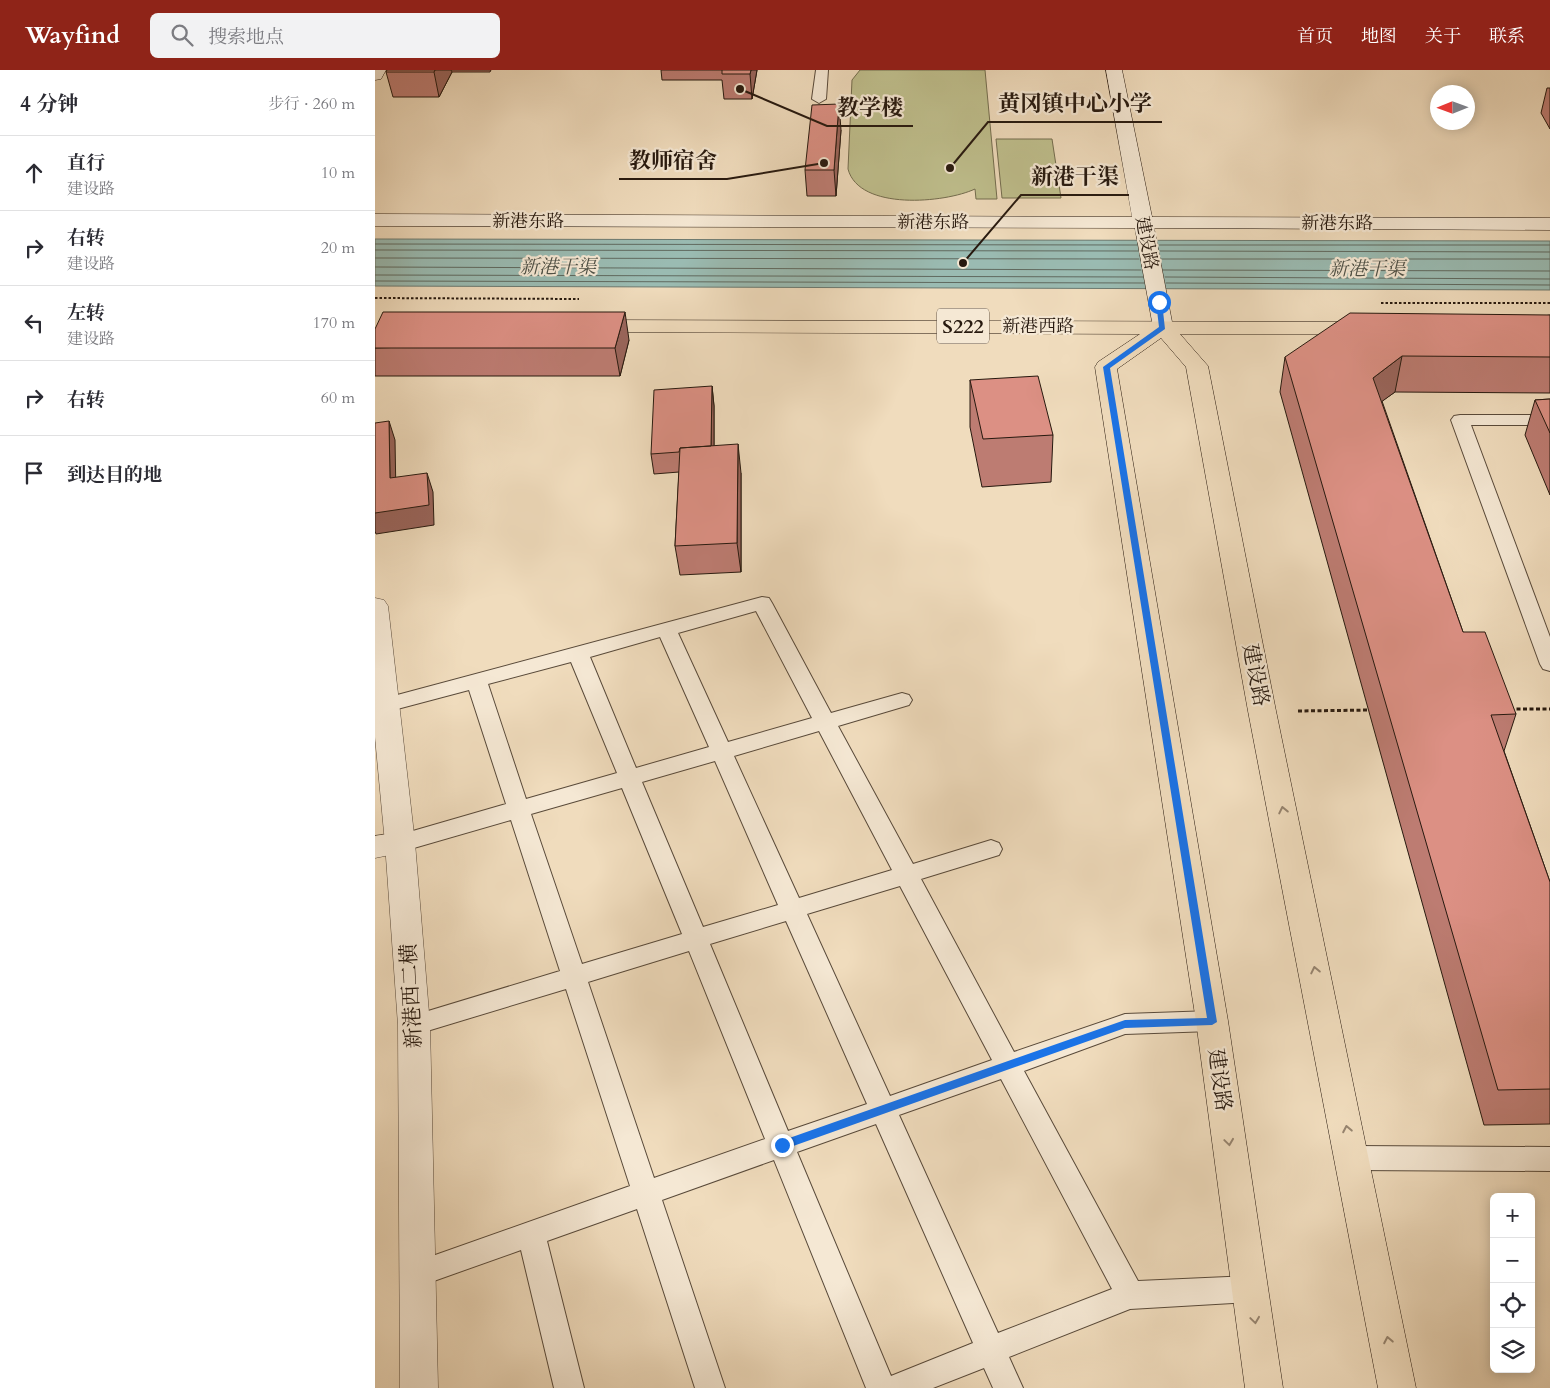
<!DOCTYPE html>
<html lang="zh">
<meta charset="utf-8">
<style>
:root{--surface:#fff;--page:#f2f2f3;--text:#2b2b33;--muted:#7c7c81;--line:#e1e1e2;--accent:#8f2418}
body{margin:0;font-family:Cardo,"Noto Serif SC",serif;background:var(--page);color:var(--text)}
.controls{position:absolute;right:15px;bottom:15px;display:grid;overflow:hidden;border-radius:8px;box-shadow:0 2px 12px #0003}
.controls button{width:45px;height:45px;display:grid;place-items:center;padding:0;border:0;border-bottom:1px solid var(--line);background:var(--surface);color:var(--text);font:25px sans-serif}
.compass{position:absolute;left:1055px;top:15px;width:45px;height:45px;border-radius:50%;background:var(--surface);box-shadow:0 2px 12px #0003;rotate:269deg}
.stop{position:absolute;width:15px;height:15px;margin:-11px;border:4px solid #1a73e8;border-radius:50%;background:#fff}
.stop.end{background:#1a73e8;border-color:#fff;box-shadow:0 1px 5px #0008}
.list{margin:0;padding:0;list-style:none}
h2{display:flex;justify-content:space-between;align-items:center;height:65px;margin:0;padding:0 20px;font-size:21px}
h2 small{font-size:16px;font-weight:400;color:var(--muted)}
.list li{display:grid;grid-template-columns:32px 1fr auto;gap:15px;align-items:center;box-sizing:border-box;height:75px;padding:0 20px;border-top:1px solid var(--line)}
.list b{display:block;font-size:19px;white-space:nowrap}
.list p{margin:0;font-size:16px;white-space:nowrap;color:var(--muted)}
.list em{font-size:16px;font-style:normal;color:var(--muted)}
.icon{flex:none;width:28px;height:28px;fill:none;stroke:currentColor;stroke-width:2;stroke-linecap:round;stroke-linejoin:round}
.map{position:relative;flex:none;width:1175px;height:1318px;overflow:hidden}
header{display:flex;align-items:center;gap:30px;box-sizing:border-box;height:70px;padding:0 25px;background:var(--accent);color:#fff}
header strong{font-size:24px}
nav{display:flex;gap:28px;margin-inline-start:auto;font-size:18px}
.search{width:350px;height:45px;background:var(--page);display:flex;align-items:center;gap:12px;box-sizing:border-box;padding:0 18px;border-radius:8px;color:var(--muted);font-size:19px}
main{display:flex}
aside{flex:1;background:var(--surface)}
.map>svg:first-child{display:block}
.green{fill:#bfbf8d;stroke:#736c4e}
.water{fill:#9abbb2;stroke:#6c7a71}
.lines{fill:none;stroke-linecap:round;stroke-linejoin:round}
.shore{stroke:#606a60;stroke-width:1}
.service-casing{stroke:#594a3a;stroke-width:2}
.minor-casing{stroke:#594a3a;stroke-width:1}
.tertiary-casing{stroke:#594a3a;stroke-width:1}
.secondary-casing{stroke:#27190f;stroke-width:1}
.primary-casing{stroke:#27190f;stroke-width:1}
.path-far1{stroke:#27190f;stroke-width:2;stroke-dasharray:2.5 2;stroke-linecap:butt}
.path{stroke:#27190f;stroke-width:3;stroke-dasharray:4 2.5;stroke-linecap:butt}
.service{fill:#f5e8d4;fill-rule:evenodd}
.minor{fill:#f5e8d4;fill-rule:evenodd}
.tertiary{fill:#f5e8d4;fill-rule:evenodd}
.secondary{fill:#f5e8d4;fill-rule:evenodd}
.primary{fill:#f0dcbd;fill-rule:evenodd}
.wall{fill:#bd7c72;stroke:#27190f}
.shaded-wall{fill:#9a655c;stroke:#27190f}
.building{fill:#dc9084;stroke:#27190f}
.oneway{stroke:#96846f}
.route{fill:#1a73e8}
.labels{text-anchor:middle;stroke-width:4.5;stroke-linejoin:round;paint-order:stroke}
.far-street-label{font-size:18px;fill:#27190f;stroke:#f5e8d4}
.far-water-label{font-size:19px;font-style:italic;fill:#4f5248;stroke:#f5e8d4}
.shield{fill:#f5e8d4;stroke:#65574a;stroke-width:1}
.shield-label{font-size:20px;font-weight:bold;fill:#27190f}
.street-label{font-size:21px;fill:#27190f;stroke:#f5e8d4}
.leader{fill:none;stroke:#27190f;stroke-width:2}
.callout-dot{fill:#27190f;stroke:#f5e8d4;stroke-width:2}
.callout-label{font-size:22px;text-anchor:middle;font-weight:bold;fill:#27190f;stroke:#f5e8d4;stroke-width:4.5;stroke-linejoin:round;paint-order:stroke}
</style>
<header>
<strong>Wayfind</strong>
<div class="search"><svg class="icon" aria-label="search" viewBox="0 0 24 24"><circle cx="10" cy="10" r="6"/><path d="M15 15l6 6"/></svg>搜索地点</div>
<nav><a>首页</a><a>地图</a><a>关于</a><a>联系</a></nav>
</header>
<main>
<aside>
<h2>4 分钟<small>步行 · 260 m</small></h2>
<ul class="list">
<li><svg class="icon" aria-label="ahead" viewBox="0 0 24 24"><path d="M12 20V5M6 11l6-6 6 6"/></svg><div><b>直行</b><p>建设路</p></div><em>10 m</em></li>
<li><svg class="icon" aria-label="right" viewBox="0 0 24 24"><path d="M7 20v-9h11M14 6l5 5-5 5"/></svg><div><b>右转</b><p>建设路</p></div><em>20 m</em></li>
<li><svg class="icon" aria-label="left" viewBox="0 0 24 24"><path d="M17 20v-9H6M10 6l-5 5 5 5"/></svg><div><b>左转</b><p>建设路</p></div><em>170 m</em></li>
<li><svg class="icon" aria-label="right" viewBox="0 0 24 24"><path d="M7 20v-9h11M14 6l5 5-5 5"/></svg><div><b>右转</b></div><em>60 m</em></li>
<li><svg class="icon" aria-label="arrive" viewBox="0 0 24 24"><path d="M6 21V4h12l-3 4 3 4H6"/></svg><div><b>到达目的地</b></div></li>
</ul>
</aside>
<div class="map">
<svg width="1175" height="1318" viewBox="0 0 1175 1318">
<rect width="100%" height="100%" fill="#f0dcbd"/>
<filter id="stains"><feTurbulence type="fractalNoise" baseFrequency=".004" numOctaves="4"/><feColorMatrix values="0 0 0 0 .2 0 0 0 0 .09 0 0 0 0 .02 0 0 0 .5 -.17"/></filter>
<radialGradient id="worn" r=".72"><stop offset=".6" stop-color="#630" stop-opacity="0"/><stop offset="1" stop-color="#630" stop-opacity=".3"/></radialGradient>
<path class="green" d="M485,0H610L622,129H601L600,119C570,133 484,141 473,99L477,10Z
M621,69H677L686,128H627Z"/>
<path class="water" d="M0,169L1175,171V220L0,216Z"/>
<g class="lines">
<path class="shore" d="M0,174L762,175
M784,175H1175
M0,180L763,181
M785,181L1175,182
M0,188L764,189
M786,189H1175
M0,197L766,200
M788,200L1175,201
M0,205L768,207
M790,207L1175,209
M0,211L769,213
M791,213L1175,215"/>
<g class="service-casing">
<path id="service" d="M441,0H453L451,29L444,33L437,29Z
M1085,345H1175V355H1096L1175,567V601L1168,599L1165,594L1076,350L1079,346Z
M387,527L394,528L397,533L456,643L527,623L534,625L537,630L534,635L463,656L538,794L616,770L624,773L627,779L624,785L546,809L639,982L750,944L837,941L846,944L849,951L846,958L837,961L750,964L649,1001L763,1211L875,1206L885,1209L889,1219L885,1229L875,1232L755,1239L634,1287L648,1318H618L609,1298L558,1318H491L399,1090L287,1130L350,1318H320L262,1139L172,1171L209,1318H179L146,1180L42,1217L32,1213L28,1204L32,1195L255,1116L191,919L39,965L30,962L26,955L30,948L185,901L136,750L25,782L17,779L14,773L17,767L131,734L94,620L11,642L4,640L1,635L4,630L11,628ZM381,541L437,648L353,672L303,563ZM285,567L334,677L261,698L215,587ZM196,592L242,703L151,729L113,614ZM444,661L517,800L424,828L359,686ZM340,691L403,835L328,857L267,712ZM247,718L307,864L207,894L156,744ZM525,816L617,990L515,1026L432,844ZM411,851L492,1034L413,1061L335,874ZM314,881L390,1069L279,1108L213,912ZM626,1009L737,1219L623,1263L524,1045ZM501,1054L598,1273L516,1306L422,1082Z
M978,1076L1175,1077V1101L978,1100L969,1096L965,1088L969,1080Z"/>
</g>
<g class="minor-casing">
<path id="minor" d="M25,762L35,765L40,773L35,781L0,788V766Z"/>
</g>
<g class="tertiary-casing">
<path id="tertiary" d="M0,528L9,530L13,536L40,773L55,955L63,1318H25L23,955L10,773L0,667Z"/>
</g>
<g class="secondary-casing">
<path id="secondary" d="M0,0H11L6,9L0,10Z
M731,0H747L777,147L1175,148V160L779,158L798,257L795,261L788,263L781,261L778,257L760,158L0,156V144L757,147Z"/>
</g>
<g class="primary-casing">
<path id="primary" d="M214,250L991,252L998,254L1001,258L998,262L991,264H805L833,296L901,641L1041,1318H1003L873,641L811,297L786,268L742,299L853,951L908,1318H870L821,951L720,297L723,292L765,264L214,262L207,260L204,256L207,252Z"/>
</g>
<path class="path-far1" d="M0,228L204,229
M1006,233H1175"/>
<path class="path" d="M1135,639H1175
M923,641L997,640"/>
<use href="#service" class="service"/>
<use href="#minor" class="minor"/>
<use href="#tertiary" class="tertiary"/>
<use href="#secondary" class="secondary"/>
<use href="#primary" class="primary"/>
</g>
<path class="wall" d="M12,0H116L115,2H77L64,27H18L11,2Z
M286,0H382L377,29H349L347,10H287Z
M1172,18H1175V59L1166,43Z
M466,60L461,126H432L430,100Z
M1175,245V323L1020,322L1007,331L1088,562L1141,644L1129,681L1175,812V1054L1109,1055L905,322L910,287Z
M254,270L245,306H0V278Z
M595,310L678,365L676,412L607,417L595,357Z
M337,316L339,336V376L366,403V502L305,505L300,476L304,402L279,404L276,384Z
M1175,329V425L1150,365L1160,330Z"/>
<path class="shaded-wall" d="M60,0H76L77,2L64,27L59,2Z
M376,0H382L377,29L375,4Z
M464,34L466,60L461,126L459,100Z
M250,242L254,270L245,306L240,278Z
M1027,286L1020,322L991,343L998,308Z
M337,316L339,336V400L336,380Z
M14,351L20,370L21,428L15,408Z
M363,374L366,403V502L362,473Z
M52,403L58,422L59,455L1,464L0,461V443Z"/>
<path class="building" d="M12,0H60L59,2H11Z
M347,0H376L375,4H347Z
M464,34L459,100H430L437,35Z
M8,242H250L240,278H0V259Z
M975,243L1175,245V287L1027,286L998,308L1088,562H1110L1141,644L1116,645L1175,812V1019L1123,1020L910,287Z
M663,306L678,365L608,369L595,310Z
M337,316L336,376L305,378L304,382L276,384L279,320Z
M1175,329V363L1160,330Z
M14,351L15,408L52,403L54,435L0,443V353Z
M363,374L362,473L300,476L305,378Z"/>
<defs><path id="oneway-chevron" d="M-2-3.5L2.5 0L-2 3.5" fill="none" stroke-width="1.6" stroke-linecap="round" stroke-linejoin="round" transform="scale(1.25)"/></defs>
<g class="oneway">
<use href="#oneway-chevron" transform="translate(908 740) rotate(-102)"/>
<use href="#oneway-chevron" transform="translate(940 900) rotate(-102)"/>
<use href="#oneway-chevron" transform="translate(972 1059) rotate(-101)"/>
<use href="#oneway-chevron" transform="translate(854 1072) rotate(82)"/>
<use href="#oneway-chevron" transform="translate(880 1250) rotate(82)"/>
<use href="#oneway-chevron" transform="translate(1013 1270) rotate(-101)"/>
</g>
<path class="route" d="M784,230L787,232L790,259L735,298L842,952L837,955L750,958L407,1080L403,1078V1072L750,950L832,948L728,297L784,257L781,232Z"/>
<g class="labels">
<g class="far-street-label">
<text x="153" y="157">新港东路</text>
<text x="558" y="158">新港东路</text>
<text x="962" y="159">新港东路</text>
<text transform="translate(772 173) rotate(79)" y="6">建设路</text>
<text x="663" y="262">新港西路</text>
</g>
<g class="far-water-label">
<text x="183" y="203">新港干渠</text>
<text x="992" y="205">新港干渠</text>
</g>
<rect class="shield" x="562" y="238.5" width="52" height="35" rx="4"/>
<g class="shield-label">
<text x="588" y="263">S222</text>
</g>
<g class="street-label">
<text transform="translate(881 605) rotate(79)" y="7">建设路</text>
<text transform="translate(36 926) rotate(-93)" y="7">新港西二横</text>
<text transform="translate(845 1010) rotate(82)" y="7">建设路</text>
</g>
</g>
<path class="leader" d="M575 98L613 52H787M365 19L452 56H538M449 93L352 109H244M588 193L646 125H754"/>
<g class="callout-dot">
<circle cx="575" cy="98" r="5"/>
<circle cx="365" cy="19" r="5"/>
<circle cx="449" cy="93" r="5"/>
<circle cx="588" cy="193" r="5"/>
</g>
<g class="callout-label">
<text x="700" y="41">黄冈镇中心小学</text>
<text x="495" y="45">教学楼</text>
<text x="298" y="98">教师宿舍</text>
<text x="700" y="114">新港干渠</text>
</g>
<rect width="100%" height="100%" filter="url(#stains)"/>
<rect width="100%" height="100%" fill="url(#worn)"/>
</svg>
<div class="controls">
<button>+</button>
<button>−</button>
<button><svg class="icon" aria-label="locate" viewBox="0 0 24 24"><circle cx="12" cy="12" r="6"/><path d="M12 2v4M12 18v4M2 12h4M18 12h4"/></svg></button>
<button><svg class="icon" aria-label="layers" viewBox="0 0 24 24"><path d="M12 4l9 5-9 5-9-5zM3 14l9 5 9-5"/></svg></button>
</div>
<svg class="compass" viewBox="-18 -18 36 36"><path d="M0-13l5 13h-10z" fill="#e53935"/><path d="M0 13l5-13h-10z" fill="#7c7c81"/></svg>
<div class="stop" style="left:784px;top:232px"></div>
<div class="stop end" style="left:407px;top:1075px"></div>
</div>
</main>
